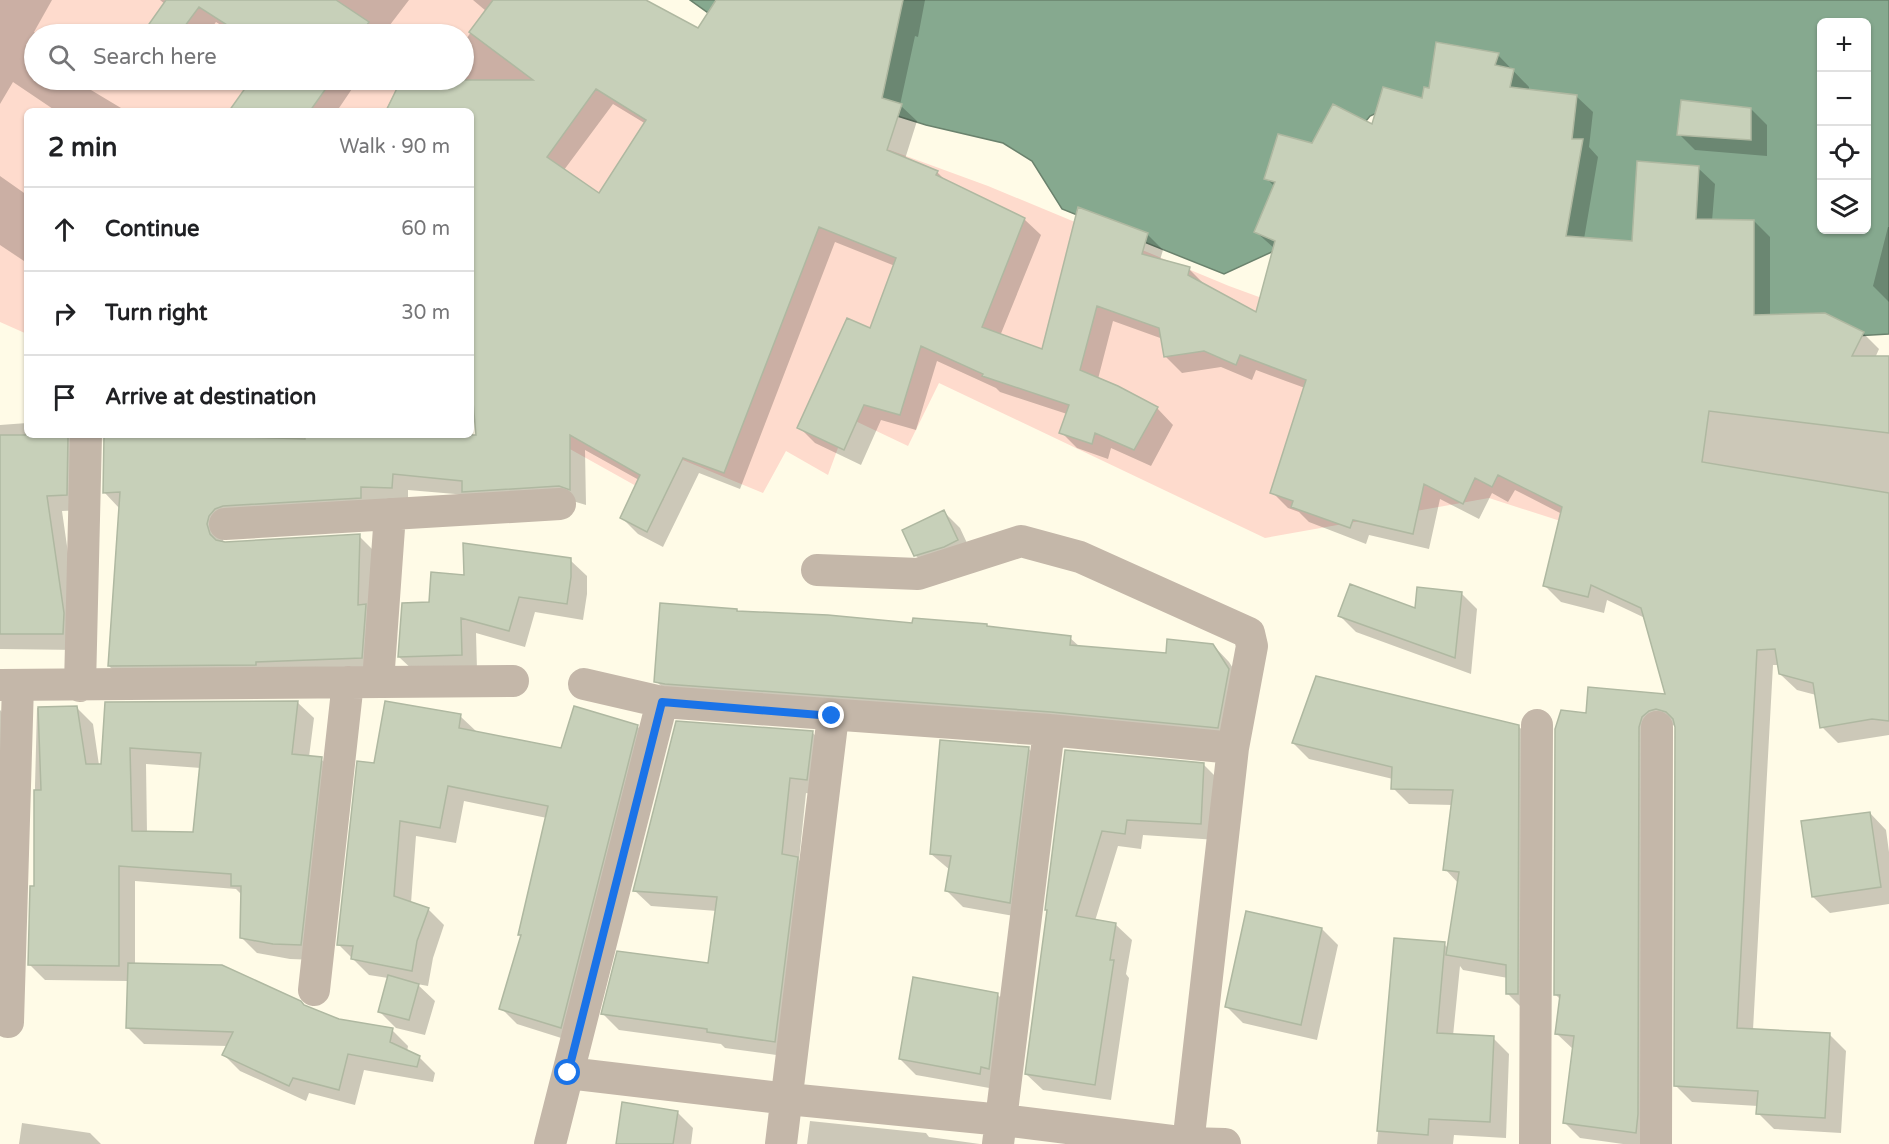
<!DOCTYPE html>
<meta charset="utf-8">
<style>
:root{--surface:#fff;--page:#f2f2f2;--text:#202124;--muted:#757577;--line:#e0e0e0}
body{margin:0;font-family:"Varela Round",sans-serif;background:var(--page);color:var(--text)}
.controls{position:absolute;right:18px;top:18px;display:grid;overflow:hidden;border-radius:9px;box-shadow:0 2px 4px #0004}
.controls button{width:54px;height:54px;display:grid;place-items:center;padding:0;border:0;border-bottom:2px solid var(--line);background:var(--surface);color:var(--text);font:30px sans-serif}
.stop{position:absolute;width:18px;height:18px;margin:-14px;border:4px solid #1a73e8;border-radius:50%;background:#fff}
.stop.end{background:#1a73e8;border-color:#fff;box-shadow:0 2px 6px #0008}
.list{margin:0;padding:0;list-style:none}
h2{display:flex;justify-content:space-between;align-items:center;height:78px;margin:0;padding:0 24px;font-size:26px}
h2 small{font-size:20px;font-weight:400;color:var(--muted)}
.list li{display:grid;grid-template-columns:39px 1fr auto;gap:18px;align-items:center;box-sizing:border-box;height:84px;padding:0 24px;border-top:2px solid var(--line)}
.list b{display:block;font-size:22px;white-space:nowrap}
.list em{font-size:20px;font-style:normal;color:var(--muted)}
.icon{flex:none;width:33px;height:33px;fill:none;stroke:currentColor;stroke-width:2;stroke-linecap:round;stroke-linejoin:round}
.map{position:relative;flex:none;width:1889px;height:1144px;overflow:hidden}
.search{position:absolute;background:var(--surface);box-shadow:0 2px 4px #0004;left:24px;top:24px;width:450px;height:66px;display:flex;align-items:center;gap:15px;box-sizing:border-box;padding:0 21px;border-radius:33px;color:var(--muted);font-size:22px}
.panel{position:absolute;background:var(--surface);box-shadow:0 2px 4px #0004;left:24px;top:108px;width:450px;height:330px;border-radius:9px}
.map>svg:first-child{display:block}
.green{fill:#fedbcd;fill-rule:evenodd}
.water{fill:#86a98f;stroke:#6a826d;stroke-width:1.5;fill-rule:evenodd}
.shadow{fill:#0003;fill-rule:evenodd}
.building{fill:#c7d0b9;stroke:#afb8a1;stroke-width:1.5;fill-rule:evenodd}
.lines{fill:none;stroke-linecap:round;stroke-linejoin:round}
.street{stroke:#c4b7a9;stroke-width:32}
.route{stroke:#1a73e8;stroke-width:8}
</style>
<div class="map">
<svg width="1889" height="1144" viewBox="0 0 1889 1144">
<rect width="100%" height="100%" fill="#fffbe7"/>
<path class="green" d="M0,0H555L658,65L988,186L1229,286L1630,433L1666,555L1489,498L1265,538L939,383L908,446L849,418L828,475L786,451L763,493L678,458L663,501L471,394V111H27V334L0,322ZM34,34H464V80H34Z"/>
<path class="water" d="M690,0H1889V334L1837,337L1814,333L1622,280L1396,104L1370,116L1349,142L1302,238L1224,274L1062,209L1032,161L1003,143L926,125L891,114L721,22ZM1822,22H1866V230H1822Z"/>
<path class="shadow" d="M0,0H52L34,32L36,34H34V80H96L91,90L126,111H56L13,82L0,104Z
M160,0H409L383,34H235L216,22L207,34H156L149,28L165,4Z
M473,0H643L698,30L718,0H925L918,37L915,36L900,105L917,121L905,159L937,172L946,181L1024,219L1041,235L1000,336L1043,351L1147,234L1163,250L1160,260L1189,269L1205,285L1257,314L1275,249L1256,232L1275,187L1266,178L1313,145L1373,126L1423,100L1430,90L1498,55L1529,87V91L1576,96L1593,112L1589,147L1598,157L1584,239L1633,243L1698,168L1715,184L1712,221H1754L1770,237V316L1863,333L1879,349L1875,358H1889V735L1838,743L1822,727L1816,695L1797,690L1780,674L1779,665H1773L1753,1030L1830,1035L1846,1051L1841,1133L1774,1129L1758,1113V1106L1692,1102L1676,1086L1677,727L1675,725L1665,727L1652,1144H1623L1580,1138L1564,1122L1574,1050L1557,1034L1561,1000L1555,994L1587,715L1667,696L1645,618L1607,600L1604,613L1561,602L1545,586L1562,514L1515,490L1508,502L1492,493L1479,519L1440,499L1429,549L1369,535L1366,544L1309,522L1299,512L1288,508L1272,492L1305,388L1256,370L1252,380L1221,367L1182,373L1166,357L1163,339L1113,321L1098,379L1157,408L1173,425L1151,466L1111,448L1108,459L1077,448L1061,432L1067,414L1000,392L996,388L937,361L916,430L881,420L861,465L815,443L799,427L870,330L895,266L835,242L740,489L699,473L663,547L638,534L622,518L639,480L585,450L586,505L576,502L480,507L467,495L408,490V504L224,533L223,543L359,536L375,552L377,674L125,682L109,666L120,509L104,492L105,435H201V438L267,440L269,435H437L478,439L534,421L471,385V111H385L393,96L397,99L410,80H464V42L486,11ZM613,104L646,124L600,195L564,170Z
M253,80H358L337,111H257L242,95Z
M1751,109L1767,125V156L1695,150L1679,134Z
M0,176L27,195V263L0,245Z
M1888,227H1889V302L1873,286Z
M27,423V435H91L82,510L62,511L79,630V650L0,649V425Z
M944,512L960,528L973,556L932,571L915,555Z
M570,560L587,576V594L583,620L535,612L525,647L476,633L477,670L416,673L399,657L431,603Z
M1461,593L1477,609L1471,674L1356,632L1340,616L1417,610Z
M737,610L739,612L1070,638L1080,647L1167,654L1213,645L1229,662L1245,687L1234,744L672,697L656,681Z
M297,702L314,718L309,757L321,759L337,775L317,960L290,959L257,953L241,937L242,895L236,889L135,881V965L304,1006L339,1020L392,1030L408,1046L407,1052L419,1057L435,1073L433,1082L364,1070L355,1105L309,1093L306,1101L240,1071L224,1055L228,1046L144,1044L128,1028L129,981L45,980L29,964L36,888L35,786L37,708H77L93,724L99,765H102L106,704ZM146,764L201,768L195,833H147Z
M0,710L15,725L0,801Z
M460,716L477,732L562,750L637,726L653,742L577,1043L517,1024L501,1008L522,937L520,934L547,818L464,801L456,843L416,836L411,903L428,909L444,925L433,958L428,986L417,984L435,1001L425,1035L396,1028L380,1012L388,978L369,975L339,945L375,765Z
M1518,726L1535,742L1524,1010L1508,994V978L1463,970L1460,966L1453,1036L1493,1038L1509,1054L1506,1138L1454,1135L1453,1144H1377L1395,940L1444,944L1448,948L1459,884L1445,869L1453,805L1409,804L1393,788V779L1309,759L1293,743Z
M812,732L828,749L823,796L806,793L799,860L813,875L791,1057L725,1048L721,1044L619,1030L603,1014L709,965L717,911L651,906L634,890Z
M1028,748L1044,764L1025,918L963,907L947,891L950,870L931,854Z
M1066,751L1204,765L1220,781L1217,840L1143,835L1141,849L1118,846L1095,921L1115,924L1132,940L1126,974L1129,978L1111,1100L1043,1090L1026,1074L1049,911Z
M1870,813L1886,830L1889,852V904L1830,913L1813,897Z
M1322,929L1338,945L1317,1040L1243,1023L1227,1007Z
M998,995L1014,1011L995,1089L916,1075L900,1059Z
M677,1112L693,1128L691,1144H617Z
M810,1121L926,1133L929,1137L980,1144H807Z
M22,1123L90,1133L101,1144H19Z"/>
<path class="building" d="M166,0H336L369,22L361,34H241L199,7L179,34H142Z
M493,0H646L698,28L716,0H903L882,98L902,104L887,150L938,171L936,175L1025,218L982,327L1042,349L1078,207L1148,233L1142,254L1190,267L1188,275L1256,312L1275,241L1254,232L1275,182L1264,179L1278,134L1312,143L1333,104L1372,124L1383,87L1422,98L1424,87L1429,88L1436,42L1499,53L1495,65L1514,69L1510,87L1577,95L1572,139H1583L1566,236L1632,241L1637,161L1699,166L1696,219L1754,220V315L1825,313L1864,332L1852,356H1889V433L1709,411L1702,462L1889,493V721L1872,719L1820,728L1813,683L1779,674L1775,649L1757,650L1737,1028L1830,1033L1825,1118L1756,1114L1758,1091L1674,1086L1675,727L1673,719L1666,712L1656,709L1649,711L1642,717L1639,727L1638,1114L1636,1133L1563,1123L1574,1036L1555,1034L1560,995H1554L1555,729L1561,710L1586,713L1588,687L1665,694L1641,608L1591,585L1588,597L1543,586L1562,507L1498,475L1492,487L1475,478L1463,504L1424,484L1413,534L1353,520L1350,528L1291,507L1293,501L1270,493L1306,380L1240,355L1236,365L1204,351L1164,357L1159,328L1097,306L1080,370L1118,386L1158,407L1134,450L1095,433L1092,444L1059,433L1069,405L982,376L983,374L921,346L900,415L864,405L844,450L797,428L847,318L870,328L896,258L819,227L724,473L683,458L647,532L620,518L640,475L570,435V490L559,486L462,492V481L393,474L392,488L361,487V498L223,506L215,509L209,516L207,524L210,534L216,540L225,542L360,534L358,605L366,604L362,658L256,662V665L108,666L120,492L103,493L104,435H187L305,439V435H476L471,380V111H386L401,80H533L469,32ZM596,89L646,120L599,193L547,157Z
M251,80H332L310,111H229Z
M1681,100L1751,108V140L1677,135Z
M0,435H68L67,495L47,496L64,613L63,634H0Z
M944,510L958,540L944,547L914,556L902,530Z
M463,543L571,558V577L567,604L519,597L509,631L461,618L462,655L398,657L402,603L429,602L431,572L464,575Z
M1350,584L1415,608L1417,587L1462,592L1455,658L1338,616Z
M660,603L737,609V611L828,615L912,623L913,618L987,624V626L1071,636L1070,645L1166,653L1167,639L1213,644L1229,669L1218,728L1051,712L665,684L654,682Z
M1316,676L1519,725L1518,994H1506V965L1446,955L1459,872L1443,870L1453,790L1391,789L1392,767L1292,743Z
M298,701L292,754L322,757L301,945L273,944L240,938L241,886H231V874L119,866V966L28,965L30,886H34V790H41L38,707L77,706L86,764H101L105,702ZM130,748L201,753L193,832L132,831Z
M385,701L461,714L459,728L561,748L574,706L638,725L561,1028L499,1009L521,935H518L548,806L448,786L440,828L400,821L394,896L429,908L417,941L412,971L351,959L353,946L337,945L357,761L374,763Z
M676,721L813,731L807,780L790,778L782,854L798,857L775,1042L707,1032V1029L601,1014L617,951L708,963L717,897L633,891Z
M940,740L1029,747L1010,903L945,891L951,856L930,854Z
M1065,750L1204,763L1201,824L1127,820L1125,834L1102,831L1076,916L1116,923L1110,960H1114L1095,1085L1025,1074L1047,910H1045Z
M1870,812L1881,887L1812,897L1801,821Z
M1246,911L1322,928L1301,1025L1225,1007Z
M1394,938L1445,942L1437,1033L1494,1036L1490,1122L1429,1119L1428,1135L1377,1131Z
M128,963L222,965L301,1001L304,1005L339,1019L393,1028L390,1042L420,1056L417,1067L348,1054L339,1090L293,1078L289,1086L222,1055L233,1032L126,1028Z
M388,975L419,984L409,1020L378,1012Z
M913,977L998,993L989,1069L981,1067L980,1074L899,1059Z
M622,1102L678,1111L673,1144H616Z"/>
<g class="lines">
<path class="street" d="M225,524L560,504
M817,570L918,574L1021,541L1080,557L1249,633L1252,646L1233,748L1188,1144
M378,682L390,514
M584,684L662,702L1049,730L1233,748
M0,685L513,681
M80,686L86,435
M314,990L348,682
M8,1022L18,685
M568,1073L788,1099L1002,1120L1188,1143L1225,1144
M550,1144L662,702
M781,1144L833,716
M998,1144L1049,730
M1535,1144L1537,725
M1656,1144L1657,727"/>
</g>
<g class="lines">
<path class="route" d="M568,1073L662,702L832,716"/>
</g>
</svg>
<div class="controls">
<button>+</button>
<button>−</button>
<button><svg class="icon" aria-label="locate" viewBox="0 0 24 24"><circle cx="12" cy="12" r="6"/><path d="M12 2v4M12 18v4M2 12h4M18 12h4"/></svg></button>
<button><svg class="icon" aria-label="layers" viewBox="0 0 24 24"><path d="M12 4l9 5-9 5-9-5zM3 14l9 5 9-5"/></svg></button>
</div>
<div class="stop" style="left:568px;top:1073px"></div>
<div class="stop end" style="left:832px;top:716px"></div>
<div class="search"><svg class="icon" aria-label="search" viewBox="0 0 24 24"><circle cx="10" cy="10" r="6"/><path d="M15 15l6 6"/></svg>Search here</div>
<section class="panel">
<h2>2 min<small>Walk · 90 m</small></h2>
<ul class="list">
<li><svg class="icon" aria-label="ahead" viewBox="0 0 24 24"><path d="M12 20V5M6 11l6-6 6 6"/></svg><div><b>Continue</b></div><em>60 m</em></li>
<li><svg class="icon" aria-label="right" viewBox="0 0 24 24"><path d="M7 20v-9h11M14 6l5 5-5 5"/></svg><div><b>Turn right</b></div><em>30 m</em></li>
<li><svg class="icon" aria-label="arrive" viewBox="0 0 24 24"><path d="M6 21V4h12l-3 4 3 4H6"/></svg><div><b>Arrive at destination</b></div></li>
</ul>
</section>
</div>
